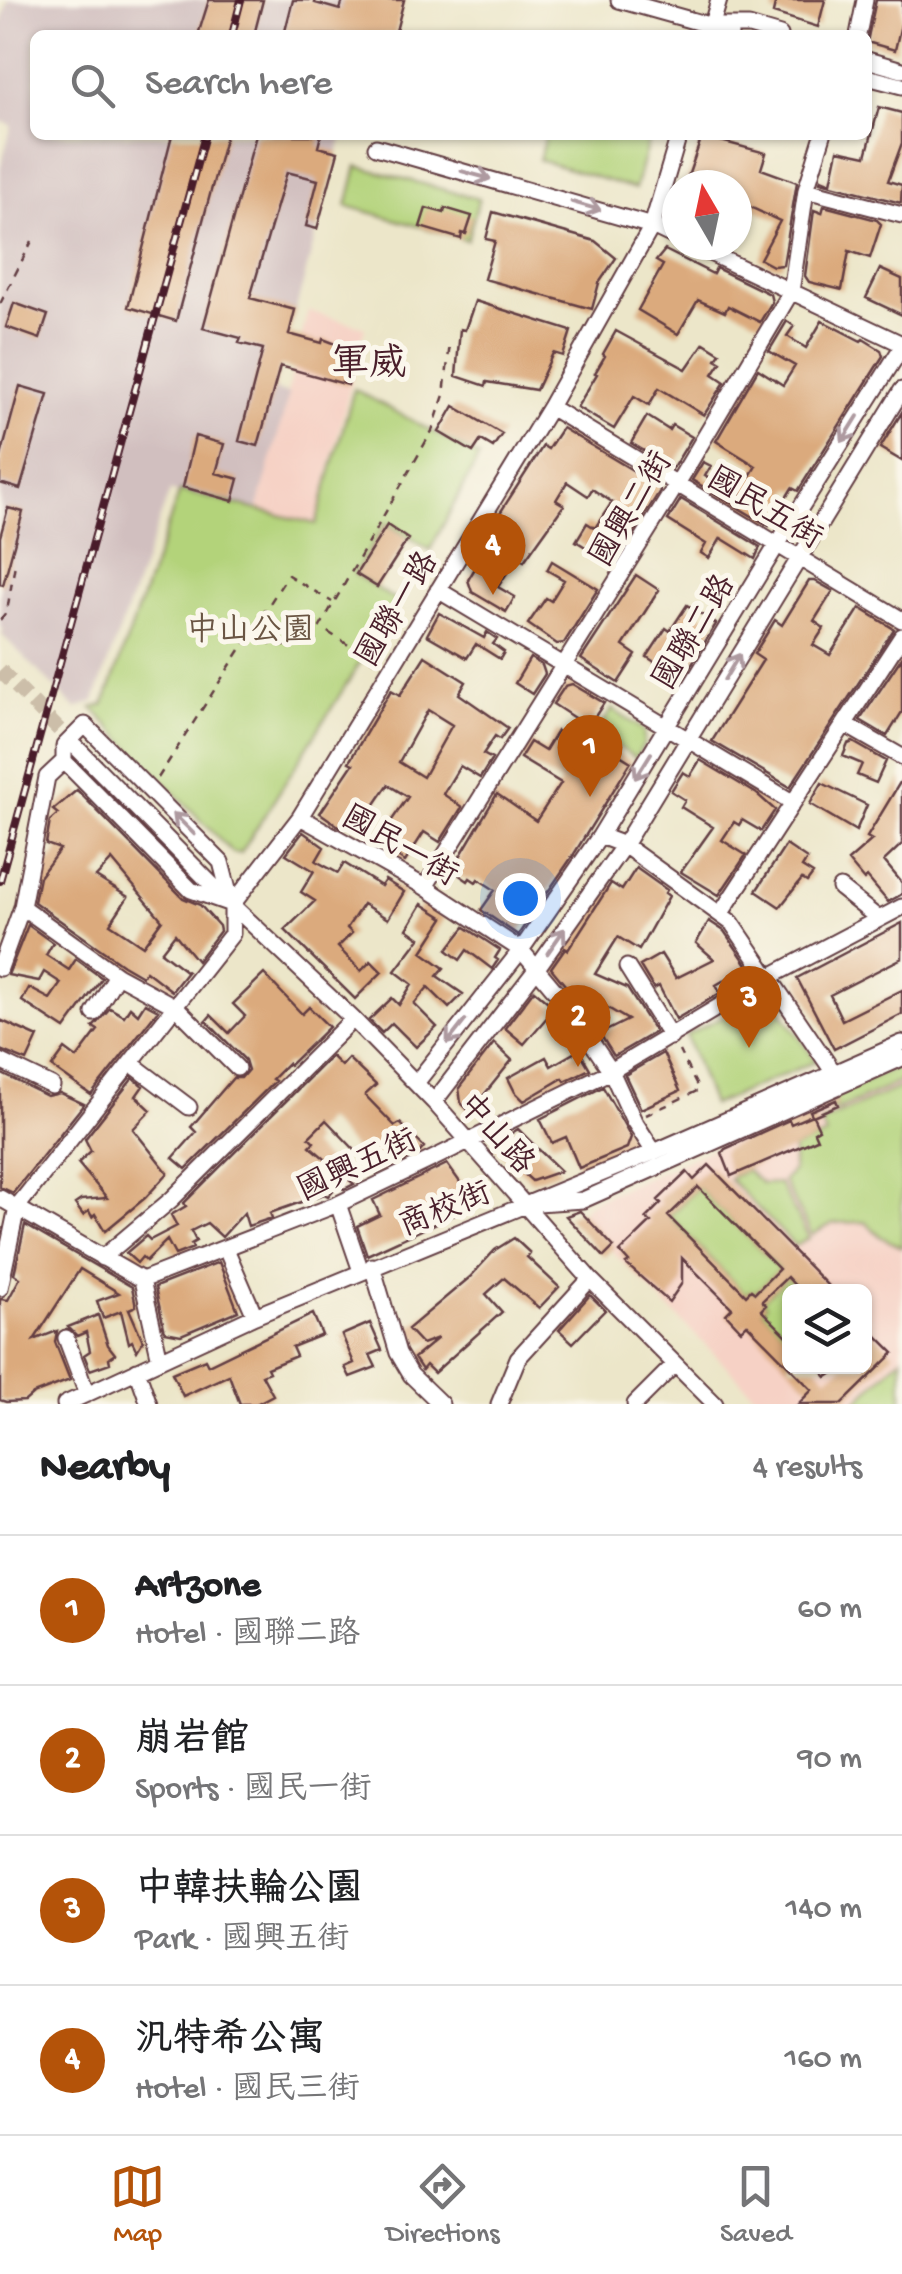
<!DOCTYPE html>
<meta charset="utf-8">
<style>
:root{--surface:#fff;--page:#f6f6f6;--text:#202124;--muted:#757577;--line:#e0e0e0;--accent:#b45309}
body{margin:0;font-family:"Gochi Hand","LXGW WenKai TC",sans-serif;background:var(--page);color:var(--text)}
.controls{position:absolute;right:30px;bottom:30px;display:grid;overflow:hidden;border-radius:15px;box-shadow:0 2px 8px #0004}
.controls button{width:90px;height:90px;display:grid;place-items:center;padding:0;border:0;border-bottom:2px solid var(--line);background:var(--surface);color:var(--text);font:50px sans-serif}
.compass{position:absolute;left:662px;top:170px;width:90px;height:90px;border-radius:50%;background:var(--surface);box-shadow:0 2px 8px #0004;rotate:351deg}
.you{position:absolute;left:520px;top:898px;width:35px;height:35px;margin:-25px;border:8px solid #fff;border-radius:50%;background:#1a73e8;box-shadow:0 0 0 15px #1a73e833}
.badge{display:grid;place-items:center;width:65px;height:65px;border-radius:50%;background:var(--accent);color:#fff;font-size:32px;font-weight:700}
.pin{position:absolute;translate:-50% -82px;filter:drop-shadow(0 2px 5px #0008)}
.pin::after{content:'';position:absolute;top:52px;width:35px;height:30px;background:inherit;clip-path:polygon(0 0,100% 0,50% 100%)}
.list{margin:0;padding:0;list-style:none}
h2{display:flex;justify-content:space-between;align-items:center;height:130px;margin:0;padding:0 40px;font-size:42px}
h2 small{font-size:32px;font-weight:400;color:var(--muted)}
.list li{display:grid;grid-template-columns:65px 1fr auto;gap:30px;align-items:center;box-sizing:border-box;height:150px;padding:0 40px;border-top:2px solid var(--line)}
.list b{display:block;font-size:38px;white-space:nowrap}
.list p{margin:0;font-size:32px;white-space:nowrap;color:var(--muted)}
.list em{font-size:32px;font-style:normal;color:var(--muted)}
.icon{flex:none;width:55px;height:55px;fill:none;stroke:currentColor;stroke-width:2;stroke-linecap:round;stroke-linejoin:round}
.map{position:relative;flex:none;width:902px;height:1404px;overflow:hidden}
.search{position:absolute;background:var(--surface);box-shadow:0 2px 8px #0004;left:30px;right:30px;top:30px;height:110px;display:flex;align-items:center;gap:25px;box-sizing:border-box;padding:0 35px;border-radius:15px;color:var(--muted);font-size:38px}
.sheet{height:730px;background:var(--surface)}
nav{display:flex;justify-content:space-around;align-items:center;box-sizing:border-box;height:140px;border-top:2px solid var(--line);background:var(--surface);font-size:28px;color:var(--muted)}
nav a{display:grid;justify-items:center;gap:5px}
nav .on{color:var(--accent)}
.map>svg:first-child{display:block}
.built{fill:#f6d1c5;fill-rule:evenodd}
.industrial{fill:#d1bfbf}
.green{fill:#b3d37a;stroke:#7e7952;stroke-width:2.5}
.building{fill:#dbaa7d;fill-rule:evenodd}
.lines{fill:none;stroke-linecap:round;stroke-linejoin:round}
.minor-tunnel{stroke:#ccbea9;stroke-width:15;stroke-dasharray:15 8;stroke-linecap:butt}
.minor-casing{stroke:#623d43;stroke-width:19}
.path{stroke:#623d43;stroke-width:2.5;stroke-dasharray:8 8;stroke-linecap:butt}
.minor{stroke:#fff;stroke-width:15}
.rail-casing{stroke:#4a1f2b;stroke-width:8}
.rail{stroke:#fbf7ec;stroke-width:4;stroke-dasharray:11;stroke-linecap:butt}
.oneway{stroke:#ae9aa0}
.labels{text-anchor:middle;stroke-width:10;stroke-linejoin:round;paint-order:stroke}
.street-label{font-size:32px;fill:#4a1f2b;stroke:#fbf7ec}
.park-label{font-size:32px;fill:#6a5543;stroke:#fbf7ec}
.quarter-label{font-size:38px;fill:#4a1f2b;stroke:#fbf7ec}
</style>
<div class="map">
<svg width="902" height="1404" viewBox="0 0 902 1404">
<rect width="100%" height="100%" fill="#fbf7ec"/>
<filter id="ink" filterUnits="userSpaceOnUse"><feTurbulence type="fractalNoise" baseFrequency=".01" numOctaves="2"/><feDisplacementMap in="SourceGraphic" scale="20" xChannelSelector="R" yChannelSelector="G"/><feConvolveMatrix kernelMatrix="1 2 1 2 8 2 1 2 1" color-interpolation-filters="sRGB"/></filter>
<filter id="wash" filterUnits="userSpaceOnUse"><feTurbulence type="fractalNoise" baseFrequency=".0048" numOctaves="4" result="noise"/><feDisplacementMap in="SourceGraphic" scale="40" xChannelSelector="R" yChannelSelector="G"/><feGaussianBlur stdDeviation="2.25" result="paint"/><feColorMatrix in="noise" values="0 0 0 0 0 0 0 0 0 0 0 0 0 0 0 0 0 1.4 0 .05"/><feComposite in="paint" operator="in"/></filter>
<g filter="url(#wash)">
<rect width="100%" height="100%" fill="#ece6c9"/>
<path class="built" d="M308,311L365,327L315,526L257,511Z
M902,1065V1404H764L611,1250L613,1247L581,1213L589,1203ZM790,1292H864V1366H790Z"/>
<path class="industrial" d="M8,0H404L395,35H35V135H343L274,390L289,394L257,511L170,491L94,701L76,709L1,634L4,630L0,627V168L12,125L0,121V28Z"/>
<path class="green" d="M546,135H650L635,189L539,160Z
M357,166L479,199L467,240L347,206Z
M354,389L479,457L430,550L386,523L354,574L398,602L241,853H233L92,708L104,705L180,491L316,524Z
M612,709L644,730V744L635,758L597,732Z
M769,994L816,1061L712,1105L686,1035Z
M902,1065V1081L833,1112L831,1108L837,1104L833,1095Z
M902,1086V1247L881,1237L866,1222L833,1223L812,1235L783,1181L793,1171V1149L826,1135L821,1122Z
M746,1170L762,1184L779,1183L809,1238L795,1246L729,1179Z
M698,1187L779,1269L755,1293L751,1290L746,1295L669,1216Z
M787,1277L801,1291L790,1292L789,1339L761,1310L766,1305L762,1301Z
M902,1357V1404H854Z"/>
<g id="blocks">
<path class="building" d="M209,0H263L254,35H198Z
M293,0H316L315,3L340,10L343,0H404L395,35H284Z
M776,0H825L818,27L773,13Z
M876,0H902V20L895,50L867,42Z
M879,107L902,113V143L888,181L902,185L901,203L820,182L821,179L831,183L838,150L866,156Z
M172,135H226L176,321L128,307Z
M256,135H321L318,147L338,152L317,229L306,226L318,180L287,172L250,298L295,310L289,334L322,343L323,339L357,352L348,385L280,366L258,446L239,441L263,349L239,343L241,338L203,328Z
M702,136L766,153L761,169L797,182L783,265L773,266L760,259L780,221L737,201V185H685Z
M824,206L877,220L881,224L870,258L849,251L842,290L809,282L805,276L814,210L822,213Z
M426,208L444,213L445,208L472,216L466,234L462,233L461,239L420,227Z
M493,212L595,241L616,258L599,283L592,309L484,279L495,241L486,239Z
M665,250L713,274L716,268L770,294L772,302L760,322L728,306L725,312L698,300L678,334L638,310L663,265L656,261Z
M880,269L902,279V315L866,298Z
M475,301L571,331L563,356L553,353L536,390L487,382L486,386L456,376L460,329L465,330Z
M14,303L48,315L40,339L6,327Z
M787,321L794,326L787,336L806,348L822,321L861,341L863,339L881,350L883,356L798,491L792,488L769,526L692,480L703,462L711,466L705,476L738,496L756,466L716,441L758,369L783,385L795,366L769,351Z
M616,331L686,369L704,343L720,353L716,359L721,362L713,374L725,382L704,415L659,388L649,405L634,396L614,429L577,407L597,374L595,373L605,356L603,354Z
M20,386L48,394L20,489L0,483V460Z
M454,406L502,434L493,447L481,440L473,452L439,432Z
M902,412V461L880,448Z
M647,416L669,430L672,425L692,437L673,468L631,443Z
M562,428L659,486L660,491L625,546L611,538L600,556L576,541L587,523L595,528L612,502L592,489L588,496L567,482L556,500L564,505L524,561L517,557L498,587L515,597L506,612L472,592L468,580L480,560L473,555L543,446L548,449Z
M195,436L224,444L216,473L239,479L233,501L183,487Z
M681,499L760,547L755,559L721,538L709,558L701,553L706,544L668,520Z
M8,508L23,512L3,585L0,584V537Z
M387,525L408,539L377,587L356,574Z
M552,561L598,589L564,643L557,644L528,624L546,598L551,601L564,580L547,570Z
M636,575L659,590L623,646L636,655L618,683L581,659Z
M809,581H815L833,591L814,621L824,628L813,645L830,655L860,608L894,629L790,787L712,741L763,660L754,654L769,630L775,620L782,625Z
M687,605L716,624L682,680L647,657L666,628L670,631Z
M439,613L484,638L487,632L497,639L493,644L504,652L500,659L476,644L467,658L427,635Z
M425,656L466,682L459,694L508,728L500,739L495,736L483,754L492,759L480,778L460,766L443,794L462,807L440,842L424,832L405,862L376,843L408,797L388,785L373,807L359,798L340,827L320,813L353,764L349,762L391,690L400,695ZM428,710L452,725L423,777L399,762Z
M902,657V712L887,736L860,720Z
M530,658L542,665L545,674L532,694L515,683Z
M572,684L604,703L588,727L553,704L565,686Z
M557,731L584,748L591,737L631,762L574,854L518,935L481,910L495,890L478,879L476,882L470,878L468,881L452,870L497,794L536,821L561,783L520,758L530,742L545,751Z
M853,742L886,761L876,783L857,775L862,764L843,756L848,744Z
M700,760L757,794L775,810L761,831L742,820L739,825L734,822L722,840L746,855L719,895L681,872L713,827L681,807L685,800L671,791L683,772L690,776Z
M902,779V844L884,861L902,883V894L888,902L867,877L864,880L848,861L872,840L867,837Z
M822,783L867,805L856,831L810,804Z
M77,790L183,898L200,905L219,926L220,931L197,961L175,934L161,952L187,972L172,991L146,971L142,976L123,965L34,902L39,877L60,849L46,844L50,821L58,814L53,810ZM112,860L162,920L143,946L110,924L128,897L96,877Z
M303,832L324,847L316,861L338,873L344,863L381,886L385,880L404,892L388,919L363,904L347,928L352,933L338,947L361,971L371,961L382,972L355,999L285,930L315,901L301,892L314,871L286,854Z
M786,845L807,859L802,867L813,874L807,882L802,879L780,907L756,891Z
M636,868L667,890L665,893L669,896L639,950L618,937L595,974L627,988L655,1032L614,1056L600,1034L628,1020L601,1004L591,1022L577,1001L579,996L570,991L551,968L565,948L568,950L611,883L622,890Z
M422,904L444,918L422,952L444,968L437,976L463,994L449,1008L428,987L414,1004L437,1027L416,1047L392,1023L382,1033L369,1020L392,998L399,1005L412,984L395,971L420,938L407,929Z
M709,921L724,931L753,973L737,983L733,975L716,985L720,993L676,1019L659,986L654,989L640,966L661,954L676,978L714,959L696,943Z
M902,923V958L830,995L842,1020L902,990V1014L834,1049L797,978Z
M28,925L53,943L46,955L69,970L76,959L102,978L65,1029L22,1001L29,988L50,999L61,983L44,972L39,981L8,975Z
M465,927L500,950L495,958L498,960L492,969L467,950L460,960L447,950Z
M264,974L302,1014L309,1007L329,1027L290,1065L288,1063L272,1079L275,1081L186,1169L173,1158L196,1132L191,1127L233,1078H241L248,1070L245,1060L206,1021L211,1015L229,1033L245,1016L233,1004Z
M534,990L555,1008L524,1044L505,1028Z
M145,1003L158,1010L91,1095L52,1067L65,1049L77,1058L98,1030L93,1027L96,1024L110,1008L124,1016L130,1007L138,1014Z
M0,1020L38,1037L27,1061L0,1050Z
M494,1043L512,1060L470,1112L461,1103L459,1088Z
M579,1050L590,1069L565,1081L563,1078L524,1101L515,1092L508,1078L546,1057L551,1066Z
M663,1053L680,1091L641,1109L625,1075Z
M331,1056L341,1066L348,1058L376,1085L365,1095L395,1126L400,1123L424,1147L420,1152L377,1173L326,1120L309,1137L314,1142L310,1146L354,1184L344,1189L338,1185L328,1196L324,1194L270,1213L272,1218L248,1226L244,1213L222,1237L207,1223L191,1231L196,1241L191,1244L193,1248L175,1255L167,1240L146,1261L142,1257L137,1263L126,1253L146,1236L150,1240L177,1226L171,1215L186,1206L184,1203Z
M0,1073L47,1096L60,1093L84,1104L13,1193L0,1187Z
M133,1078L143,1086L136,1096L151,1110L133,1129L168,1173L145,1198L105,1231L95,1214L92,1217L89,1211L83,1215L75,1204L81,1200L107,1198L78,1163L91,1151L85,1139Z
M603,1087L631,1137L627,1148L579,1168L566,1137L552,1143L540,1119Z
M836,1100L838,1105L813,1116L819,1129L814,1132L817,1139L731,1176L722,1153L725,1149L789,1120L791,1124L812,1115L810,1111Z
M518,1129L534,1145L561,1171L532,1181L493,1145Z
M447,1164L467,1192L465,1210L367,1255L357,1226L380,1215L373,1200Z
M709,1165L834,1292H801L787,1277L762,1301L766,1305L761,1310L790,1339V1366H817L827,1377L844,1366H864V1323L894,1353L842,1404H798L812,1390L747,1324L741,1330L726,1314L732,1308L682,1258V1283L669,1302L626,1264L629,1262L620,1252L651,1222L646,1218L661,1203L658,1200L687,1172L694,1180ZM698,1187L779,1269L755,1293L751,1290L746,1295L668,1216Z
M580,1211L614,1247L604,1257L566,1216Z
M25,1225L132,1287L136,1306L129,1309L143,1341L137,1351L132,1341L129,1343L121,1311L103,1318L97,1301L119,1293L80,1269L34,1340L57,1331L55,1342L70,1380L33,1394L25,1401L6,1402L0,1400V1299L8,1300L20,1278L14,1274Z
M514,1238L530,1253L527,1257L559,1287L539,1308L504,1278L486,1294L502,1312L434,1373L426,1365L422,1370L414,1358L438,1338L422,1344L408,1329L470,1277L495,1250Z
M219,1262L238,1311L181,1335L165,1332L155,1287Z
M590,1295L605,1310L573,1343L559,1330Z
M313,1314L322,1335L292,1347L296,1356L267,1368L269,1372L262,1375L273,1395L256,1404H240L229,1375L183,1396L172,1373L205,1359L208,1365Z
M98,1315L108,1345L115,1354L109,1358L110,1363L90,1370L84,1355L90,1351L86,1332L77,1336L68,1327Z
M370,1323L382,1350L370,1355L376,1367L350,1377L345,1367L354,1363L342,1335Z"/>
</g>
</g>
<g filter="url(#ink)">
<use href="#blocks" fill-opacity="0" stroke="#623d43" stroke-width="2.5"/>
<g class="lines">
<path class="minor-tunnel" d="M0,670L76,747"/>
<g class="minor-casing">
<path id="minor" d="M619,0L712,26L730,35
M716,26H749L780,35
M710,31L719,0
M858,35L865,0
M867,60L902,70
M867,77L902,86
M376,147L652,226L677,238
M806,190L902,215
M693,245L902,344
M550,407L902,620
M438,590L792,802
M846,725L902,757
M76,747L232,905L353,1019L434,1102L590,1279L715,1404
M64,761L191,890L228,903
M300,817L425,887L521,950L562,999L611,1071L634,1121L654,1152
M600,836L624,845L732,923L834,1073
M425,887L677,484L791,292L806,190L823,135
M840,888L879,919
M232,905L300,817L550,407L652,226L679,135
M22,907L117,975L176,1007L237,1068
M721,913L902,636
M627,967L671,1037
M0,968L22,907L47,777L64,761
M94,1013L117,975
M0,1061L52,1086
M132,1064L189,1107
M416,1083L521,950L600,836L777,545L902,347
M434,1102L535,971L624,845L902,390
M0,1198L142,1280L160,1360
M538,1203L583,1200L902,1058
M338,1204L361,1271
M226,1249L255,1316
M102,1258L172,1199L353,1019
M372,1266L398,1353L411,1375L441,1404
M142,1280L338,1204L432,1159L611,1071L767,978L902,907
M0,1288L17,1207L232,934V905L221,862L85,725L64,746V761
M66,1338L87,1394
M137,1370L149,1404
M65,1404L255,1316L654,1152L902,1043
M499,1404L518,1358L590,1279
M635,1404L675,1364"/>
</g>
<path class="path" d="M0,304L32,241
M0,620L7,611L15,564L9,562
M251,633C281,652 290,650 319,628
M375,662L320,627L432,431L444,395L450,343
M158,778L288,575L332,602
M646,1115L699,1090L679,1051"/>
<use href="#minor" class="minor"/>
<g class="rail-casing">
<path id="rail" d="M232,35L241,0
M0,881L205,135"/>
</g>
<use href="#rail" class="rail"/>
</g>
<defs><path id="oneway-shaft" d="M-6 0H5M1.5-3L5.5 0L1.5 3" fill="none" stroke-width="1.6" stroke-linecap="round" stroke-linejoin="round" transform="scale(2.5)"/></defs>
<g class="oneway">
<use href="#oneway-shaft" transform="translate(476 175) rotate(15)"/>
<use href="#oneway-shaft" transform="translate(586 206) rotate(16)"/>
<use href="#oneway-shaft" transform="translate(850 429) rotate(122)"/>
<use href="#oneway-shaft" transform="translate(732 667) rotate(-59)"/>
<use href="#oneway-shaft" transform="translate(643 766) rotate(122)"/>
<use href="#oneway-shaft" transform="translate(184 824) rotate(-135)"/>
<use href="#oneway-shaft" transform="translate(556 941) rotate(-55)"/>
<use href="#oneway-shaft" transform="translate(456 1032) rotate(128)"/>
</g>
</g>
<g class="labels">
<g class="street-label">
<text transform="translate(766 506) rotate(31)" y="11">國民五街</text>
<text transform="translate(629 508) rotate(-59)" y="11">國興二街</text>
<text transform="translate(395 608) rotate(-59)" y="11">國聯一路</text>
<text transform="translate(692 631) rotate(-59)" y="11">國聯二路</text>
<text transform="translate(401 844) rotate(30)" y="11">國民一街</text>
<text transform="translate(498 1132) rotate(48)" y="11">中山路</text>
<text transform="translate(356 1163) rotate(-25)" y="11">國興五街</text>
<text transform="translate(444 1207) rotate(-22)" y="11">商校街</text>
</g>
<g class="park-label">
<text x="250" y="639">中山公園</text>
</g>
<g class="quarter-label">
<text x="369" y="374">軍威</text>
</g>
</g>
</svg>
<div class="controls">
<button><svg class="icon" aria-label="layers" viewBox="0 0 24 24"><path d="M12 4l9 5-9 5-9-5zM3 14l9 5 9-5"/></svg></button>
</div>
<svg class="compass" viewBox="-18 -18 36 36"><path d="M0-13l5 13h-10z" fill="#e53935"/><path d="M0 13l5-13h-10z" fill="#757577"/></svg>
<div class="you"></div>
<div class="pin badge" style="left:590px;top:797px">1</div>
<div class="pin badge" style="left:578px;top:1067px">2</div>
<div class="pin badge" style="left:749px;top:1048px">3</div>
<div class="pin badge" style="left:493px;top:595px">4</div>
<div class="search"><svg class="icon" aria-label="search" viewBox="0 0 24 24"><circle cx="10" cy="10" r="6"/><path d="M15 15l6 6"/></svg>Search here</div>
</div>
<section class="sheet">
<h2>Nearby<small>4 results</small></h2>
<ul class="list">
<li><span class="badge">1</span><div><b>Artzone</b><p>Hotel · 國聯二路</p></div><em>60 m</em></li>
<li><span class="badge">2</span><div><b>崩岩館</b><p>Sports · 國民一街</p></div><em>90 m</em></li>
<li><span class="badge">3</span><div><b>中韓扶輪公園</b><p>Park · 國興五街</p></div><em>140 m</em></li>
<li><span class="badge">4</span><div><b>汎特希公寓</b><p>Hotel · 國民三街</p></div><em>160 m</em></li>
</ul>
</section>
<nav>
<a class="on"><svg class="icon" aria-label="map" viewBox="0 0 24 24"><path d="M3 6l6-2 6 2 6-2v14l-6 2-6-2-6 2zM9 4v14M15 6v14"/></svg>Map</a>
<a><svg class="icon" aria-label="directions" viewBox="0 0 24 24"><path d="M12 3l9 9-9 9-9-9zM9 14v-3h6M13 9l2 2-2 2"/></svg>Directions</a>
<a><svg class="icon" aria-label="saved" viewBox="0 0 24 24"><path d="M7 4h10v16l-5-4-5 4z"/></svg>Saved</a>
</nav>
